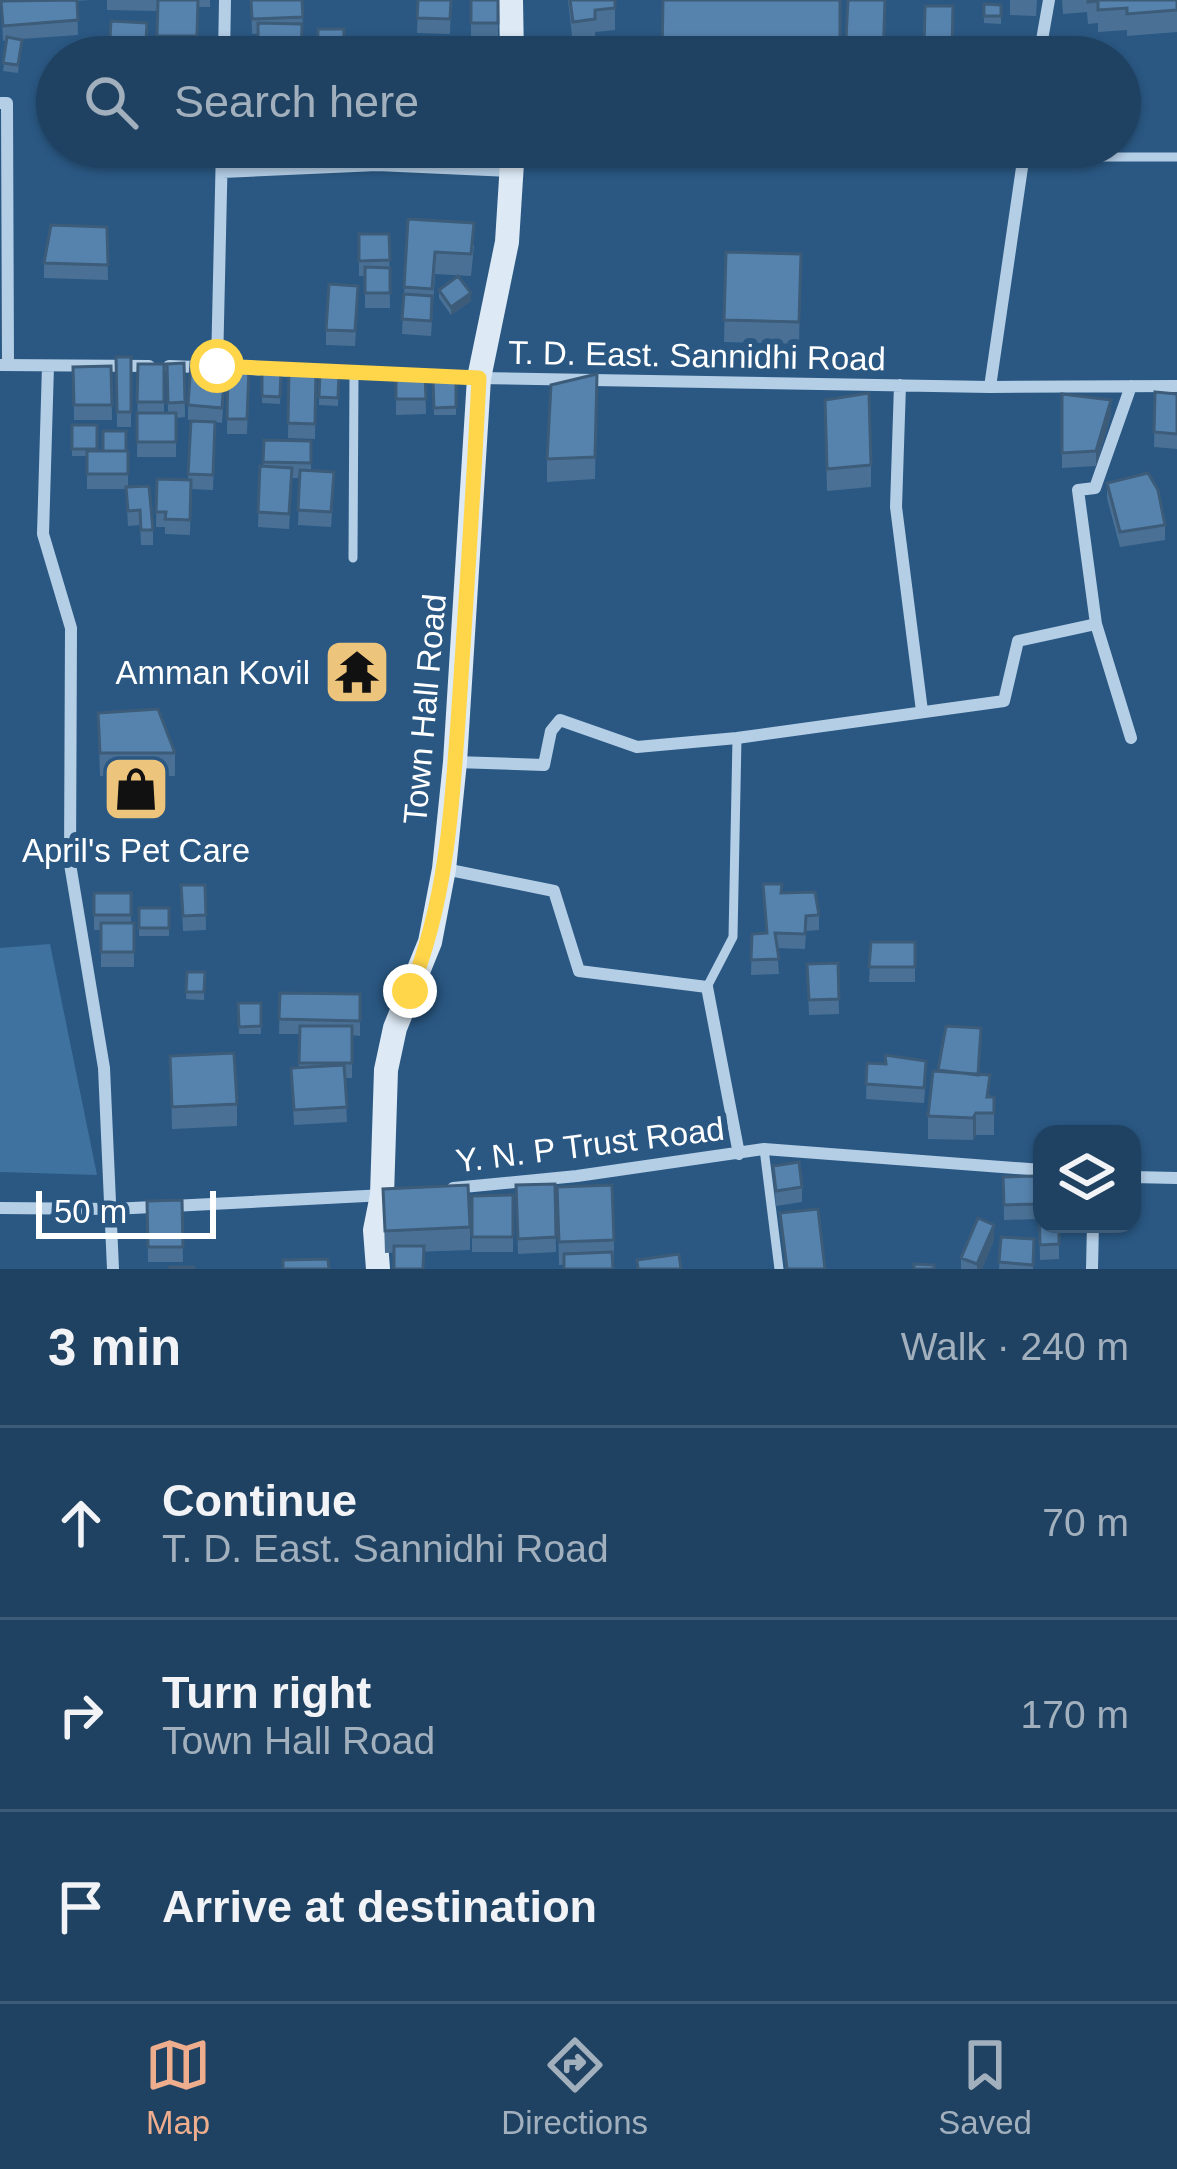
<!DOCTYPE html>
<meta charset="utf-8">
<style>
:root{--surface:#204262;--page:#2d4d6b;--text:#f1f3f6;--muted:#a2b0be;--line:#3d5b77;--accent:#eead8d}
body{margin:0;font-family:Arial,sans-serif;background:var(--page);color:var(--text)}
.controls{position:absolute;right:36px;bottom:36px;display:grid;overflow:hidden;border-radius:24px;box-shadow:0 3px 9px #0004}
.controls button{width:108px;height:108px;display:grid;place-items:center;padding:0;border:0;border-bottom:3px solid var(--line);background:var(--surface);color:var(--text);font:60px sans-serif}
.scale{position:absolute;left:36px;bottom:30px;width:180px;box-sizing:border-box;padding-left:12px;border:6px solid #fff;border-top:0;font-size:33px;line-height:42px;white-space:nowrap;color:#fff;-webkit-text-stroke:9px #2a5883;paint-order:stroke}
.stop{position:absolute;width:36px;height:36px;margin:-27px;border:9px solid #ffd54a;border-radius:50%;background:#fff}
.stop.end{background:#ffd54a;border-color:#fff;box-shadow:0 3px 12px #0008}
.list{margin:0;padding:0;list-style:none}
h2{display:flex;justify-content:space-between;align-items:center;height:156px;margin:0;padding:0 48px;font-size:51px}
h2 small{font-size:39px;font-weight:400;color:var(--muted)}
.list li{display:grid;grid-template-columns:78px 1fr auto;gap:36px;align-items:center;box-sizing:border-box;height:192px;padding:0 48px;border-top:3px solid var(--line)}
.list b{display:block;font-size:45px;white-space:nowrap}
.list p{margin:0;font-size:39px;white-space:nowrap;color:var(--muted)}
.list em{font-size:39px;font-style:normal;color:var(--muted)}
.icon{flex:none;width:66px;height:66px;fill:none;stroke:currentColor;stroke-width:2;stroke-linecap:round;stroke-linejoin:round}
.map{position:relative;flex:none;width:1177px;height:1269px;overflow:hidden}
.search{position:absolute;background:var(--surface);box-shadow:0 3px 9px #0004;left:36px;right:36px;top:36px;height:132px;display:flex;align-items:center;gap:30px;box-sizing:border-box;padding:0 42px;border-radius:66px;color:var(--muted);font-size:45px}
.sheet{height:732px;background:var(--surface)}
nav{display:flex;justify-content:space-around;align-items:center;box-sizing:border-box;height:168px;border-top:3px solid var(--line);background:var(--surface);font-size:33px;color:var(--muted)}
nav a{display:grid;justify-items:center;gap:6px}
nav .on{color:var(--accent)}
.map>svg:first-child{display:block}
.green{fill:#3f729f}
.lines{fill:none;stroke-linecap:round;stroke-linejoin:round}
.lane{stroke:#b4cee6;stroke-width:9}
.street{stroke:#b4cee6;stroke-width:12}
.secondary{stroke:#ddeaf6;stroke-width:24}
.wall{fill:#4a7195}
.shaded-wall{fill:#3c5c79}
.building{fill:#5683ad;stroke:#3c5c79;stroke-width:3}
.route{stroke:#ffd54a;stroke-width:15}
.labels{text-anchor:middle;stroke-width:12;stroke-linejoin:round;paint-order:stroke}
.street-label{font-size:33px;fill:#fff;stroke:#2a5883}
.poi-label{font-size:33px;fill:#fff;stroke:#2a5883;text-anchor:end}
</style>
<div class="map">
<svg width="1177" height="1269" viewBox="0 0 1177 1269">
<rect width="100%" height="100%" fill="#2a5883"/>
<path class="green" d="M50,944L97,1175L0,1172V948Z"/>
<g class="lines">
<path class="lane" d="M1024,157H1177
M353,558L354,372
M707,987L733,937L737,738
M764,1149L779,1269"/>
<path class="street" d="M224,57L225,0
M1039,57L1049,0
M0,103H7L8,365
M222,172L377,165L512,171
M0,365L149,366
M48,366L43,534L71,628L70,864L104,1068L113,1269
M169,366L479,378L990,387L1177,386
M217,366L222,147
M900,385L896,507L922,711
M990,387L1025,147
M1096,624L1131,738
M455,762L544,765L551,731L560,720L637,747L737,738L1004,701L1018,641L1096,624L1078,490L1095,488L1131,386
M445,869L554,891L579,971L707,987L739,1154
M1132,1177L1177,1178
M453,1188L577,1176L764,1149L1042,1170
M0,1208L113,1209L385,1195
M1092,1269L1093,1224"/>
<path class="secondary" d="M511,0L512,57
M378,1269L375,1230L382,1195L386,1070L395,1028L430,942L444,869L455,762L479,378L507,242L513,147"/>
</g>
<path class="wall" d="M90,0L77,1L78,35L21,39L18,73L3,71L7,40L3,41L1,1Z
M107,0H210V7H198L197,51H157L158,11L107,10Z
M251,0H302L303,32L252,34Z
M418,0H451L450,34L417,33Z
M471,0H498V38H471Z
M568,0H615V30L595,32V42L573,44Z
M1010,0H1037L1036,16L1010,15Z
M1062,0H1177V32L1127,36V30L1098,32V23L1088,24L1087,12L1063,14Z
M1001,5V24L984,23V16Z
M925,6H953L952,57H898L924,52Z
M111,21L147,23L146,47L110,46Z
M243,147H314V149H297V157H264V150H243Z
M328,147H384V152L328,154Z
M463,147H498V150L463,151Z
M408,219L474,245L471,276L435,274L431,336L402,334Z
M107,227L108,280L44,278V263Z
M359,234H389L390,308H365V276H359Z
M726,252L801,254L799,344L724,342Z
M439,290L471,301L451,315L439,298Z
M358,301L355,346L326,345V330Z
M116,357H131V427H117Z
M184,363L185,417L176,418V457H137L138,364H164V413H168L167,364Z
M111,366L112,420H74L73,367Z
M228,369H249L247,434H227Z
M289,369L316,370L315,439L288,438Z
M262,372H281L280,404L262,403Z
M320,372H339L338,406L319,405Z
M597,374L595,479L547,482V459Z
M396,375H425L426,414L396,415Z
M225,381L222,423L215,422L213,490L191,489L190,535L165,534V527H156L157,479L188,480L191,421H201L188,420V405Z
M456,381V415H434L433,382Z
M1155,392L1177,394V449L1154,447Z
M1062,394L1111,415L1096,466L1062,468Z
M825,400L871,465V487L827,491Z
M72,425H97V451H128V487L153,530V545H141L140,525L128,526L126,489H87V456H72Z
M264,440L311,441V470L334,487L331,527L298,525L300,478H292L289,529L258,527L260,466L263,467Z
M1107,483L1165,525V540L1120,547L1107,498Z
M98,713L175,753V776H100Z
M763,884L819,915V930L806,931L805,949L777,948L779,974L751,975L752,934L766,933Z
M181,885H205L206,930L183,931Z
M94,893H131V923H134V967H101V930H94Z
M139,908H169V936H139Z
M871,942H915V982H869Z
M838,963L839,1014L809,1015L807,964Z
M187,972H205L204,1000L186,999Z
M280,993L360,994V1036L352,1035V1078H345L347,1122L294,1125L291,1068H299L300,1034H279Z
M238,1003H261V1034H239Z
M946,1026L981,1043L979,1074L990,1097H994V1135H976L973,1140L928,1139V1116Z
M885,1055L926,1076L924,1103L866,1099L867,1063L885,1064Z
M170,1056L237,1104V1126L172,1129Z
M773,1166L802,1187V1202L776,1206Z
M1003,1177L1036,1204V1219L1004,1220Z
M555,1184L556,1252L518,1254L516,1185Z
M557,1187L614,1240V1263L559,1265Z
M383,1189L470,1227V1250L385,1253Z
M513,1195V1252H472V1196Z
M182,1200L183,1262H148L147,1201Z
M1039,1200L1059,1224V1259L1040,1260Z
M1001,1237L1034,1239L1033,1269H999Z
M994,1240L982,1269H961V1258Z"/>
<path class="shaded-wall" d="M471,293V301L451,315V307Z
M1111,400V415L1096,466V451Z
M976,1113V1135L973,1140V1118Z
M994,1225V1240L982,1269H977V1264Z"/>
<path class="building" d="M77,0L78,20L3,26L1,1Z
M158,0H198L197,36H157Z
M251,0H302L303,17L252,19Z
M418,0H451L450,19L417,18Z
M471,0H498V23H471Z
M570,0H615V8L595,10V19L573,22Z
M663,0H840V57L662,56Z
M848,0H885L883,57H845Z
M1088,0H1177V10L1127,14V8L1098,10V1L1088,2Z
M984,4L1001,5V16H984Z
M925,6H953L952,49H924Z
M111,21L147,23L146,40L110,38Z
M258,23L302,24L301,57H258Z
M318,29H344L343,57H317Z
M7,37L22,40L18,65L3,63Z
M351,41L394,43V57H351Z
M408,41L449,43L448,57H408Z
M458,46L501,48L500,57H458Z
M898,52H924V57H898Z
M408,219L474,223L471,254L435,252L432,289L404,287Z
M51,225L107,227L108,265L44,263Z
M359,234H389L390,260L359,261Z
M726,252L801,254L799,322L724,320Z
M365,267L390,268V293H365Z
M458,276L471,293L451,307L439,290Z
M329,284L358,286L355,331L326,330Z
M404,294L432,296L431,321L402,319Z
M116,357H131V412H117Z
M184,363L185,402L168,403L167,364Z
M191,363L225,366L222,408L188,405Z
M138,364H164V402H137Z
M111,366L112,405H74L73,367Z
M228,369H249L247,419H227Z
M289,369L316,370L315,424L288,423Z
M262,372H281L280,397L262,396Z
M320,372H339L338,398L319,397Z
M597,374L595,457L547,459L551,385Z
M396,375H425L426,399H396Z
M456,381V407L434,408L433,382Z
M1155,392L1177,394V434L1154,432Z
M869,393L871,465L827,469L825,400Z
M1062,394L1111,400L1096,451L1062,453Z
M137,413H176V442H137Z
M191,421L215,422L213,475L188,474Z
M72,425H97V449H72Z
M103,431H126V451H103Z
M264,440L311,441V463L263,462Z
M87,451H128V474H87Z
M260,466L292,468L289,514L258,512Z
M300,470L334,472L331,512L298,510Z
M1148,473L1158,490L1165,525L1120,532L1107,483Z
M157,479L191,480L190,520L165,519L166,512H156Z
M149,486L153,530H141L140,510L128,511L126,487Z
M158,709L175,753H100L98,713Z
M763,884H782L781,893L815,892L819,915L806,916L805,934L775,933L779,959L751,960L752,934L767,933Z
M181,885H205L206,915L183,916Z
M94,893H131V915H94Z
M139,908H169V928H139Z
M101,923H134V952H101Z
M871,942H915V967H869Z
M838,963L839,999L809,1000L807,964Z
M187,972H205L204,992H186Z
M280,993L360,994V1021L279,1019Z
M238,1003H261V1026L239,1027Z
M300,1026H352V1063H299Z
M946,1026L981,1028L978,1075L938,1070Z
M234,1053L237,1104L172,1107L170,1056Z
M885,1055L926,1061L924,1088L866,1084L867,1063L886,1064Z
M344,1065L347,1107L294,1110L291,1068Z
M933,1071L990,1075L987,1097H994V1113H976L973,1118L928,1116Z
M799,1162L802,1187L776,1191L773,1166Z
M1036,1176V1204L1004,1205L1003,1177Z
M555,1184L556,1237L518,1239L516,1185Z
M468,1185L470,1227L385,1231L383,1189Z
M612,1185L614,1240L559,1242L557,1187Z
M513,1195V1237H472V1196Z
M182,1200L183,1247H148L147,1201Z
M1039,1200H1042V1224H1059V1244L1040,1245Z
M818,1209L825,1269H787L780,1213Z
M978,1218L994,1225L977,1264L961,1258Z
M1001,1237L1034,1239L1033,1265L999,1262Z
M394,1246H424L423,1269H394Z
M612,1252L613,1269H564V1254Z
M679,1254L681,1269H638L637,1260Z
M328,1259L329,1269H283V1260Z
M914,1264L934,1265V1269H914Z
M170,1267H194V1269H170Z"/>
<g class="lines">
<path class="route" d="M217,366L479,378C474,483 467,587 460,692C453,793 449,896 410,991"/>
</g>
<defs>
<g id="temple-square" transform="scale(3.45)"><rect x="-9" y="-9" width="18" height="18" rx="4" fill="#edc47b" stroke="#2a5883"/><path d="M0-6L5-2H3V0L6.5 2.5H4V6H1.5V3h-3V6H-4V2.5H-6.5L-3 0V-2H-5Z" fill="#111"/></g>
<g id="shop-square" transform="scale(3.45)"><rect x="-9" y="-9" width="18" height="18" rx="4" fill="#edc47b" stroke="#2a5883"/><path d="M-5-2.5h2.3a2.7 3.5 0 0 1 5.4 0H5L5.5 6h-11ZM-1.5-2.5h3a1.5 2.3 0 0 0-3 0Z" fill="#111"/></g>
</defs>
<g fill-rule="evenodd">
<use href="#temple-square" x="357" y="672"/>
<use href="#shop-square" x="136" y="789"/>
</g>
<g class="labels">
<g class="street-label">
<text transform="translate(697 355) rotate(1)" y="12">T. D. East. Sannidhi Road</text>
<text transform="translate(424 709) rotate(-85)" y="12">Town Hall Road</text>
<text transform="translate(590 1144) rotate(-7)" y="12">Y. N. P Trust Road</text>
</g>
<g class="poi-label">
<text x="310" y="684">Amman Kovil</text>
<text x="136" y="862" text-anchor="middle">April's Pet Care</text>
</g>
</g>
</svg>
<div class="controls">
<button><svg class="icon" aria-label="layers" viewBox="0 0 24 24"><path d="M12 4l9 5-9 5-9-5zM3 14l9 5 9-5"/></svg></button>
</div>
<div class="scale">50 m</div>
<div class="stop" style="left:217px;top:366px"></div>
<div class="stop end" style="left:410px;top:991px"></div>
<div class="search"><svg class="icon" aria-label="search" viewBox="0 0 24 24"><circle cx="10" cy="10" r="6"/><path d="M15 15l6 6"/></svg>Search here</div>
</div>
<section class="sheet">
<h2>3 min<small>Walk · 240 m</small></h2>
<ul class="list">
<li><svg class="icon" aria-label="ahead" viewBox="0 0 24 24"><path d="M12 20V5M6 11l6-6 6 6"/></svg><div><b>Continue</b><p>T. D. East. Sannidhi Road</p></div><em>70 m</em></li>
<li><svg class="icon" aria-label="right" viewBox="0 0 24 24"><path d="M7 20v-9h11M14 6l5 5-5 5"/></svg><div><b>Turn right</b><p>Town Hall Road</p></div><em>170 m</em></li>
<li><svg class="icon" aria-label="arrive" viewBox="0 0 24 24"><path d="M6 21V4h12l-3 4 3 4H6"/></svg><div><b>Arrive at destination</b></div></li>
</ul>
</section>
<nav>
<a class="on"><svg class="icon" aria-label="map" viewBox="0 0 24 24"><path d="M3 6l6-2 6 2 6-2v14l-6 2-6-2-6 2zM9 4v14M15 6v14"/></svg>Map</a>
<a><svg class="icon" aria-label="directions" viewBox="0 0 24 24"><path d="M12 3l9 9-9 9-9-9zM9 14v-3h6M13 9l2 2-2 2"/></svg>Directions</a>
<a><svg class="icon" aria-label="saved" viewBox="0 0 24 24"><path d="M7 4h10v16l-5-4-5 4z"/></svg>Saved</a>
</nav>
